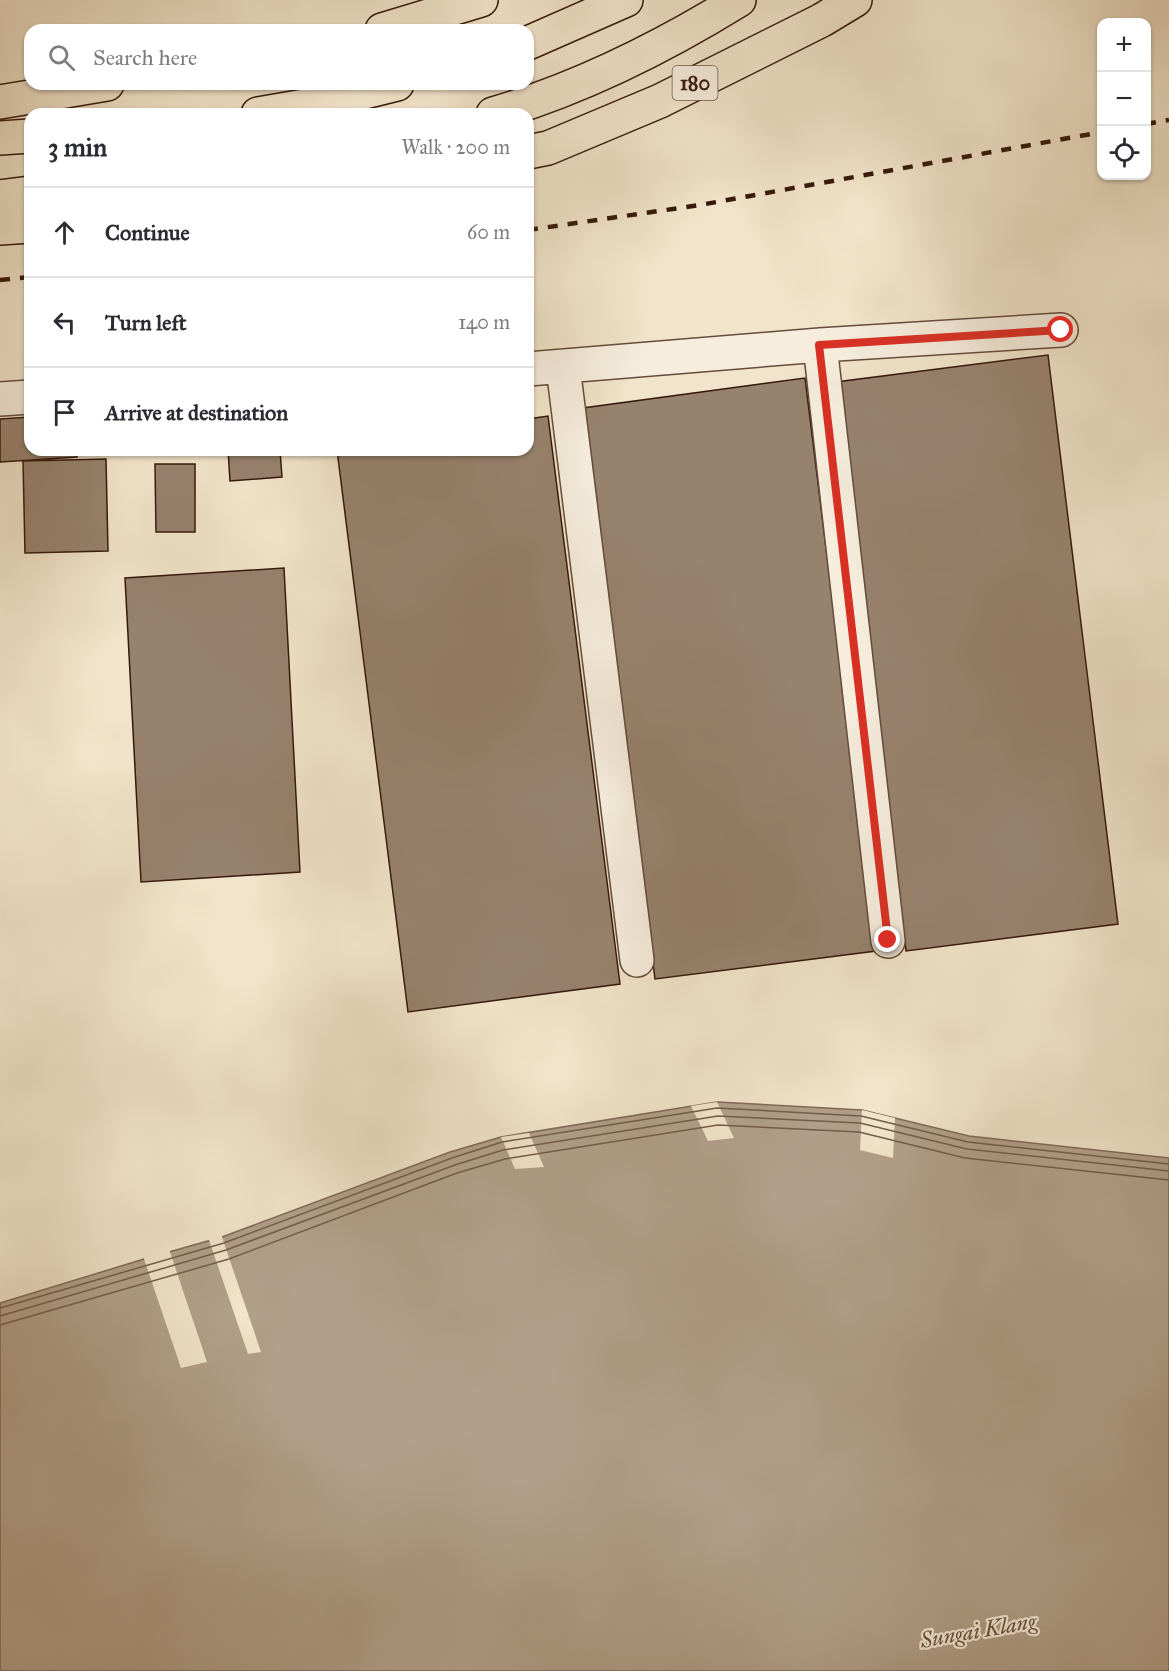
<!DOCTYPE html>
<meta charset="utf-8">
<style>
:root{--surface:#fff;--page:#f2f2f3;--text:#2b2b33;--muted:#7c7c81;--line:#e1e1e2}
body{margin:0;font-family:"IM FELL Great Primer",serif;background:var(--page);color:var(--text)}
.controls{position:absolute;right:18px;top:18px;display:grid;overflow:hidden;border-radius:12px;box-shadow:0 2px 4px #0004}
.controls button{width:54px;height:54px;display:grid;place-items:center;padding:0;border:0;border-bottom:2px solid var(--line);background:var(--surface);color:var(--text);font:30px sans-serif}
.stop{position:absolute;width:18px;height:18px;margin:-14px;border:4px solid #d93025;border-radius:50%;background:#fff}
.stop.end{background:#d93025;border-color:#fff;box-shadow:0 2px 6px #0008}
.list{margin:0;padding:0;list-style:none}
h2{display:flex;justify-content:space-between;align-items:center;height:78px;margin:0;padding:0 24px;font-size:26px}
h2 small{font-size:20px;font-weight:400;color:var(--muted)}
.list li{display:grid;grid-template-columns:39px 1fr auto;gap:18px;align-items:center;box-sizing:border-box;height:90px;padding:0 24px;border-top:2px solid var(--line)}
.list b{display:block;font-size:22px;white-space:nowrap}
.list em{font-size:20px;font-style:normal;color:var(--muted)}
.icon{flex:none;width:33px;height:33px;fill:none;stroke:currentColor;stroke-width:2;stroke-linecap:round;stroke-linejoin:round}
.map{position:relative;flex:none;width:1169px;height:1671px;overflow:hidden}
.search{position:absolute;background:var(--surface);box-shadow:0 2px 4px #0004;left:24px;top:24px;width:510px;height:66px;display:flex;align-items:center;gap:15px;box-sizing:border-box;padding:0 21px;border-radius:18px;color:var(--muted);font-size:22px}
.panel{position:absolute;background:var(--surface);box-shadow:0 2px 4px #0004;left:24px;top:108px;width:510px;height:348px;border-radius:18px}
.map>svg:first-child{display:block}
.water{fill:#b19f89;stroke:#7f6957;stroke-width:1.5}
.pier{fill:#f1e4ca}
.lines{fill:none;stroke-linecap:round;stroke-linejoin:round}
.shore{stroke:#735c4a;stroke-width:1.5}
.building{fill:#97826e;stroke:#35180b;stroke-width:1.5}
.minor-casing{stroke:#644b3b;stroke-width:36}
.major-casing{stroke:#35180b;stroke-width:36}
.minor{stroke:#f6eddd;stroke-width:33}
.major{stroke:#f1e4ca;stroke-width:33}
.rail{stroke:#35180b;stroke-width:4.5;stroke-dasharray:10 10;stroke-linecap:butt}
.route{stroke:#d93025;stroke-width:8}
.labels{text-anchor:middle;stroke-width:4.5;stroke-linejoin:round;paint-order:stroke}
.shield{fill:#f6eddd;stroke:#6f584a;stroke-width:1.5}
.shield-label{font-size:20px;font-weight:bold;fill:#35180b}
.water-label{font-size:22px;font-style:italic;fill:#674e3d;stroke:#f6eddd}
</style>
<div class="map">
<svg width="1169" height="1671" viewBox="0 0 1169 1671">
<rect width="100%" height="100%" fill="#f1e4ca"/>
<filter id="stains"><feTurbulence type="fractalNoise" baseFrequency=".00333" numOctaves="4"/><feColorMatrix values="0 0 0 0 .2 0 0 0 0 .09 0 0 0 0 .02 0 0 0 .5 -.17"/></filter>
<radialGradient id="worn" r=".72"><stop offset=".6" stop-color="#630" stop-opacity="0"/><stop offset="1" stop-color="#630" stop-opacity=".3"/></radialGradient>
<path class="water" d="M717,1102L862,1110L969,1136L1169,1158V1671H0V1303L144,1259L222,1237L450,1152L501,1137Z"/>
<path class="pier" d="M717,1102L734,1138L708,1141L691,1106Z
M862,1110L895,1118L893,1158L860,1150Z
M529,1133L544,1167L515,1169L501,1137Z
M222,1234V1237L261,1352L248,1354L209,1240V1237Z
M169,1249L207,1362L181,1368L144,1259V1256Z"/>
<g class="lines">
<path class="shore" d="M0,1308L224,1243L452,1158L502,1142L717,1108L861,1116L968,1142L1169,1164
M0,1316L226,1250L455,1165L503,1150L718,1116L860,1123L967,1149L1169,1171
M0,1325L229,1259L457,1173L505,1159L718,1125L859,1132L965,1158L1169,1180"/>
</g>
<path class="building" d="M1048,355L1118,924L906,951L836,382Z
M805,378L876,951L655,979L583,408Z
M548,416L620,984L408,1012L337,450H528V419Z
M30,417V450H76L77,457L0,462V419Z
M228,450H280L282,477L230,481Z
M106,459L108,551L25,553L23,461Z
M155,464H195V532H156Z
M284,568L300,872L141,882L125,578Z"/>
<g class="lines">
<g class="minor-casing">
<path id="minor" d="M820,345L888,941
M563,367L637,960
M528,369L820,345L1061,330
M0,399L30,397"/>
</g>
<g class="major-casing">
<path id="major" d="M382,30L481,0
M528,43L626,0
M0,102L107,84
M258,114L316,104L397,84
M493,114C579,89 663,47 739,0
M0,138L30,136
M528,152L548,148L660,101L822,20L855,0
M0,197L30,193
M0,228L30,226"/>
</g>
<use href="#minor" class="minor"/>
<use href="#major" class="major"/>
<path class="rail" d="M1146,124L1169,120
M528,230L700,205L1102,132
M0,280L30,277"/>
</g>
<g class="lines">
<path class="route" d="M888,940L819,345L1061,330"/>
</g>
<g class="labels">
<rect class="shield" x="672.5" y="66" width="45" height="34" rx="4.5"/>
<g class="shield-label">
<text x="695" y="90">180</text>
</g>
<g class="water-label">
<text transform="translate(978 1630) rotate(-10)" y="8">Sungai Klang</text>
</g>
</g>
<rect width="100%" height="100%" filter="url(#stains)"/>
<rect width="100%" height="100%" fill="url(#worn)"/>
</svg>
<div class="controls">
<button>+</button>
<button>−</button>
<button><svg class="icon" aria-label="locate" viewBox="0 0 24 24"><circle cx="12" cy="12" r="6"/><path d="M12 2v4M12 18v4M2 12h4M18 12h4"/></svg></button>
</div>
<div class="stop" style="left:1061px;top:330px"></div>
<div class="stop end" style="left:888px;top:940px"></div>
<div class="search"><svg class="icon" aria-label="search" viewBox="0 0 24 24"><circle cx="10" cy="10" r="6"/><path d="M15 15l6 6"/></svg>Search here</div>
<section class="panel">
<h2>3 min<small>Walk · 200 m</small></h2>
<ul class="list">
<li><svg class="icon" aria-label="ahead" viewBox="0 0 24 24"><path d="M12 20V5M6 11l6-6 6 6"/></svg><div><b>Continue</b></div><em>60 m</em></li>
<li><svg class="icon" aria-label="left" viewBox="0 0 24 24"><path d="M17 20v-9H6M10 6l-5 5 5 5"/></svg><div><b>Turn left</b></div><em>140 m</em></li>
<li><svg class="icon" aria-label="arrive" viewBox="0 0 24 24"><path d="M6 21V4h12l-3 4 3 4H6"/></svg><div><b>Arrive at destination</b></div></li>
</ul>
</section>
</div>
